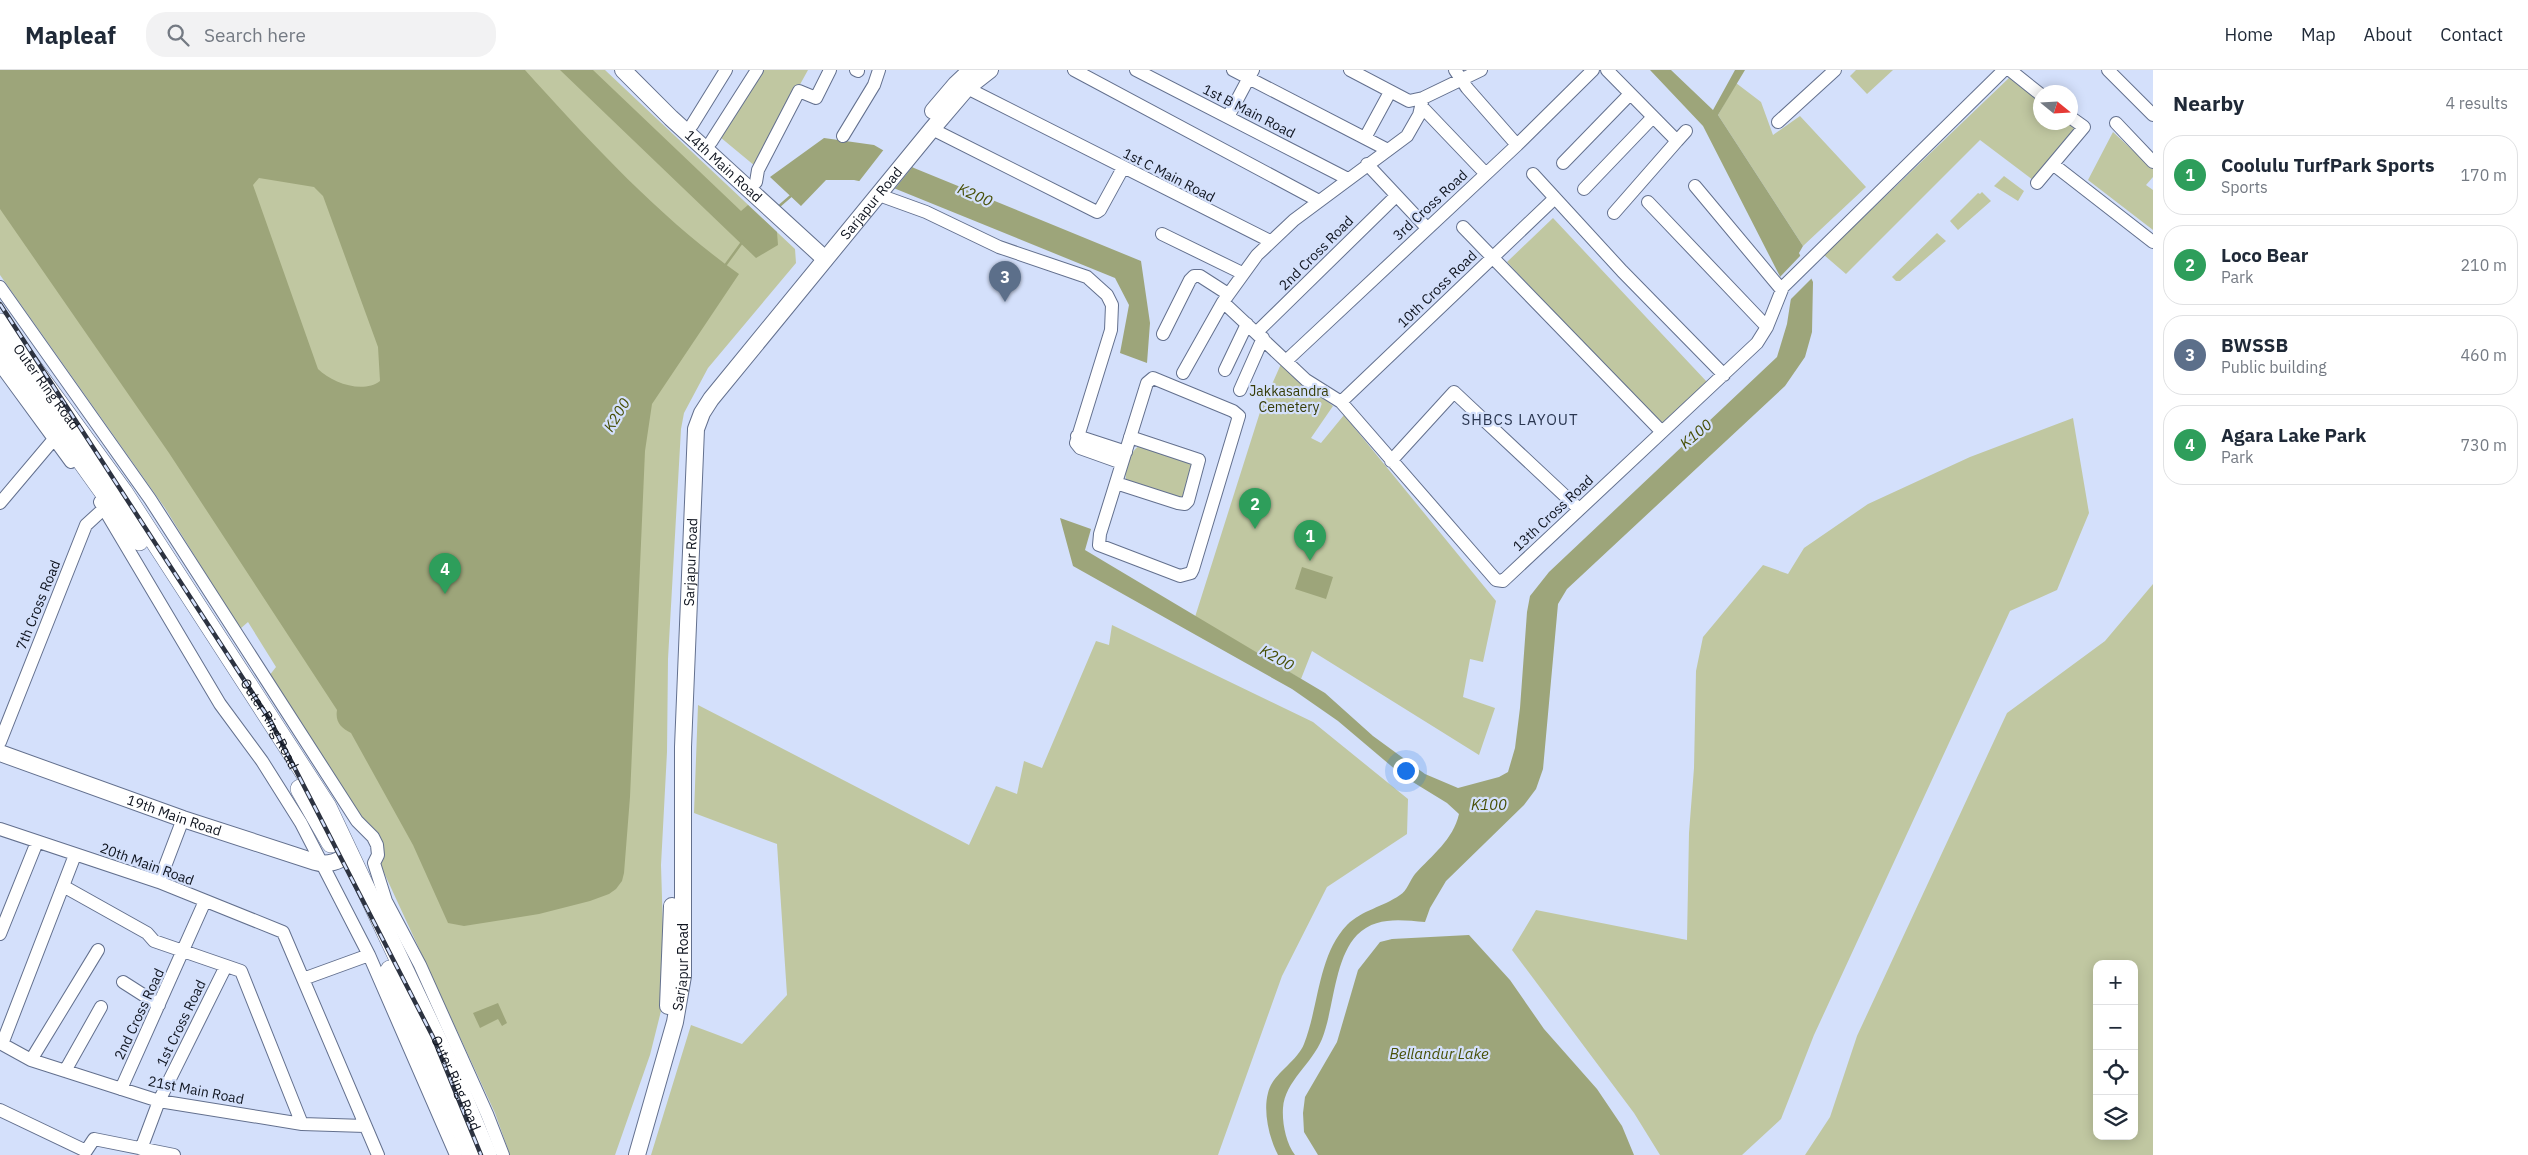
<!DOCTYPE html>
<meta charset="utf-8">
<style>
:root{--surface:#fff;--page:#f2f2f3;--text:#1f2937;--muted:#747a83;--line:#e0e1e3;--accent:#b45309}
body{margin:0;font-family:"IBM Plex Sans",sans-serif;background:var(--page);color:var(--text)}
.controls{position:absolute;right:15px;bottom:15px;display:grid;overflow:hidden;border-radius:10px;box-shadow:0 2px 12px #0003}
.controls button{width:45px;height:45px;display:grid;place-items:center;padding:0;border:0;border-bottom:1px solid var(--line);background:var(--surface);color:var(--text);font:25px sans-serif}
.compass{position:absolute;left:2033px;top:15px;width:45px;height:45px;border-radius:50%;background:var(--surface);box-shadow:0 2px 12px #0003;rotate:108deg}
.you{position:absolute;left:1405px;top:700px;width:18px;height:18px;margin:-12px;border:4px solid #fff;border-radius:50%;background:#1a73e8;box-shadow:0 0 0 8px #1a73e833}
.badge{display:grid;place-items:center;width:32px;height:32px;border-radius:50%;background:var(--accent);color:#fff;font-size:16px;font-weight:700}
.pin{position:absolute;translate:-50% -41px;filter:drop-shadow(0 1px 2px #0008)}
.pin::after{content:'';position:absolute;top:26px;width:18px;height:15px;background:inherit;clip-path:polygon(0 0,100% 0,50% 100%)}
.list{margin:0;padding:0;list-style:none}
h2{display:flex;justify-content:space-between;align-items:center;height:65px;margin:0;padding:0 20px;font-size:21px}
h2 small{font-size:16px;font-weight:400;color:var(--muted)}
.list li{display:grid;grid-template-columns:32px 1fr auto;gap:15px;align-items:center;box-sizing:border-box;height:80px;margin:0 10px 10px;padding:0 10px;border:1px solid var(--line);border-radius:20px}
.list b{display:block;font-size:19px;white-space:nowrap}
.list p{margin:0;font-size:16px;white-space:nowrap;color:var(--muted)}
.list em{font-size:16px;font-style:normal;color:var(--muted)}
.icon{flex:none;width:28px;height:28px;fill:none;stroke:currentColor;stroke-width:2;stroke-linecap:round;stroke-linejoin:round}
.map{position:relative;flex:none;width:2153px;height:1085px;overflow:hidden}
header{display:flex;align-items:center;gap:30px;box-sizing:border-box;height:70px;padding:0 25px;background:var(--surface);border-bottom:1px solid var(--line)}
header strong{font-size:24px}
nav{display:flex;gap:28px;margin-inline-start:auto;font-size:18px}
.search{width:350px;height:45px;background:var(--page);display:flex;align-items:center;gap:12px;box-sizing:border-box;padding:0 18px;border-radius:20px;color:var(--muted);font-size:19px}
main{display:flex}
aside{flex:1;background:var(--surface)}
.map>svg:first-child{display:block}
.green{fill:#c0c7a1;fill-rule:evenodd}
.water{fill:#9da57a;fill-rule:evenodd}
.pier{fill:#d4e0fb}
.lines{fill:none;stroke-linecap:round;stroke-linejoin:round}
.stream{stroke:#9da57a;stroke-width:2.5}
.minor-casing{stroke:#63708e;stroke-width:14}
.major-casing{stroke:#63708e;stroke-width:18}
.highway-casing{stroke:#63708e;stroke-width:20}
.minor{stroke:#fff;stroke-width:12}
.major{stroke:#fff;stroke-width:16}
.highway{stroke:#fff;stroke-width:19}
.rail-casing{stroke:#2d3341;stroke-width:4.5}
.rail{stroke:#d4e0fb;stroke-width:2.5;stroke-dasharray:8;stroke-linecap:butt}
.labels{text-anchor:middle;stroke-width:4.5;stroke-linejoin:round;paint-order:stroke}
.street-label{font-size:14px;fill:#0f141f;stroke:#d4e0fb}
.park-label{font-size:14px;fill:#373d08;stroke:#d4e0fb}
.water-label{font-size:15px;font-style:italic;fill:#474f06;stroke:#d4e0fb}
.neighbourhood-label{font-size:15px;letter-spacing:1px;fill:#2b3751;stroke:#d4e0fb}
</style>
<header>
<strong>Mapleaf</strong>
<div class="search"><svg class="icon" aria-label="search" viewBox="0 0 24 24"><circle cx="10" cy="10" r="6"/><path d="M15 15l6 6"/></svg>Search here</div>
<nav><a>Home</a><a>Map</a><a>About</a><a>Contact</a></nav>
</header>
<main>
<div class="map">
<svg width="2153" height="1085" viewBox="0 0 2153 1085">
<rect width="100%" height="100%" fill="#d4e0fb"/>
<path class="green" d="M0,0H605L795,179L796,193L708,298L684,343L681,359L668,589L667,682L661,795L665,925L650,985L615,1085H510L495,1043L380,794C382,771 383,762 361,752L269,606L276,597L248,552L240,559L165,438L0,205Z
M760,0H808L755,96L720,67Z
M1856,0H1893L1867,24L1850,6Z
M2011,6L2040,29V52L2070,53L2077,58L2033,110L1980,70L1846,204L1824,185Z
M1736,13L1761,32L1773,65L1800,46L1866,117L1803,176L1718,45Z
M2113,62L2153,99V107L2146,115L2153,120V160L2088,110Z
M2004,106L2024,121L2018,131L1994,116Z
M1982,122L1991,131L1958,160L1950,151L1978,123L1980,124Z
M1553,148L1707,312L1661,356L1507,192Z
M1937,163L1946,171L1900,211H1896L1892,207Z
M1281,294L1333,336L1311,368L1321,373L1344,345L1496,531L1483,592L1470,589L1463,627L1495,638L1479,685L1312,581L1301,609L1195,547L1261,339Z
M2073,348L2089,443L2057,520L2010,541L1814,965L1781,1049L1742,1085H1660L1634,1043L1512,880L1536,840L1687,870L1689,763L1694,698L1696,601L1703,567L1763,495L1788,504L1804,478L1868,434L1970,387Z
M1142,373L1195,391L1182,431L1127,413C1122,397 1129,383 1142,373Z
M2153,514V1085H1805L1830,1047L1857,966L2007,643L2105,571ZM2097,894H2134V1066H2097Z
M1112,555L1313,652L1408,729L1407,764L1327,817L1282,906L1218,1085H651L691,955L742,974L787,925L777,774L694,743L698,635L969,775L996,716L1017,724L1024,691L1042,698L1096,571L1109,575Z"/>
<path class="water" d="M0,0H525C590,72 660,148 739,204L652,334L645,381L630,727L624,803L622,811L616,819L609,824L590,831L539,844L464,856L448,853L413,775L351,663C341,658 335,652 337,640L169,383L0,139ZM259,108L314,117L323,126L378,277L380,311C363,324 332,313 318,299L253,115Z
M560,0H593L741,141L748,135L777,162L778,175L756,188Z
M1650,0H1671L1713,40L1735,0H1745L1718,45L1803,176L1799,183L1813,212L1812,262L1805,287L1785,316L1567,519L1558,534L1543,699L1536,719L1524,735L1446,811L1430,838L1425,852C1401,850 1376,846 1357,865C1334,889 1334,939 1322,969C1312,994 1285,1011 1283,1038C1282,1053 1286,1073 1295,1085H1278C1269,1068 1263,1041 1268,1023C1272,1004 1297,992 1304,974C1319,936 1318,885 1347,855C1362,840 1383,837 1400,825C1407,821 1410,810 1415,804C1432,785 1453,770 1459,744L1447,733L1403,706L1338,651L1292,619L1073,496L1060,448L1091,459L1085,480L1325,623L1373,666L1425,704L1458,718L1499,707L1508,702L1515,678L1520,638L1527,542L1530,526L1549,502L1777,287L1787,254L1791,228L1703,56Z
M824,68L874,75L914,98L1141,191L1150,253L1147,293L1120,283L1129,235L1115,208L896,119L854,110H826L801,136L770,107Z
M1302,497L1333,507L1326,529L1295,519Z
M1469,865L1510,910L1544,959L1597,1019L1622,1056L1634,1085H1318L1304,1062L1303,1043L1305,1027L1337,972L1358,900L1380,872L1392,869Z
M498,933L507,953L502,956L498,949L480,958L473,943Z"/>
<path class="pier" d="M885,78L914,95L893,121L857,114Z
M1801,185L1812,208L1790,230L1779,208Z"/>
<g class="lines">
<path class="stream" d="M777,138L792,125
M724,197L743,171"/>
<g class="minor-casing">
<path id="minor" d="M856,0L858,1
M1074,0L1319,131
M1136,0L1348,109
M1233,0L1386,79
M1350,0L1409,31L1423,28L1481,0
M1455,0L1467,18L1517,75
M1607,0L1677,71L1614,143
M2010,0L2040,24
M2108,0L2153,45
M967,18L1270,171
M1421,36L1486,104
M1228,47L1253,0
M1778,52L1835,0
M2116,53L2153,92
M692,55L726,0
M932,59L1097,142L1100,140L1123,98
M843,66L874,15L879,0
M1365,68L1390,22
M1677,71L1686,61
M711,72L757,0
M1563,93L1630,24
M1367,94L1427,158
M2054,95L2153,172
M1533,104L1622,201L1724,305
M756,112L758,100L799,21L816,28L830,0
M2037,113L2084,57L2070,47
M1695,116L1781,219
M1584,119L1653,47
M879,125L926,142L999,177L1087,207L1107,225L1112,235L1111,260L1076,373L1080,378L1122,393
M1648,132L1767,257
M1463,157L1662,362
M1162,164L1242,203
M0,217L150,429L357,751L373,767L377,775L378,785L374,793L386,831L420,895L487,1044L503,1085
M1223,232L1306,310L1341,332L1496,510L1503,511L1757,273L1767,257L1783,217L2004,0
M1257,262L1396,126
M1163,264L1190,210L1194,206H1200L1228,224
M1286,291L1517,75L1593,0
M0,295L71,392
M1225,300L1247,254
M1183,303L1223,232L1257,185L1294,150L1407,66L1419,45L1423,28
M1153,308L1233,341L1239,346L1193,499L1191,503L1180,506L1099,475L1100,464L1147,313Z
M1240,320L1263,268
M1341,332L1555,128
M1077,366L1126,382
M1391,391L1454,322L1579,439
M1116,413L1178,433L1185,434L1188,431L1199,390L1130,367
M100,432L220,634L262,691L301,753L369,885L456,1085
M0,433L54,369
M0,672L86,455L111,432
M0,759L159,812L283,862L378,1085
M159,812L183,749
M63,816L147,863L154,871L241,901L302,1054
M0,864L37,772
M303,909L369,885
M123,912L159,935
M0,973L31,990L159,1031L302,1054L365,1056
M2,974L75,785
M31,990L98,880
M65,1001L101,937
M121,1019L205,831
M0,1040L86,1081L94,1069L174,1085
M141,1079L159,1031L226,896"/>
</g>
<g class="major-casing">
<g id="major">
<path id="s1" d="M623,0L671,48L825,189"/>
<path d="M933,41L956,14L971,0"/>
<path id="s2" d="M0,683L183,749L315,792C328,796 339,791 350,784"/>
<path d="M668,936L672,836"/>
<path id="s3" d="M637,1085L675,952L683,906V677L696,359L702,343L711,329L932,59L967,18L990,0"/>
</g>
</g>
<g class="highway-casing">
<g id="highway">
<path id="s4" d="M0,253L123,422L327,737L455,1008L487,1085"/>
<path d="M0,277L139,471"/>
<path d="M300,719L331,773"/>
<path d="M390,900L472,1085"/>
</g>
</g>
<use href="#minor" class="minor"/>
<use href="#major" class="major"/>
<use href="#highway" class="highway"/>
<g class="rail-casing">
<g id="rail">
<path id="s5" d="M0,234L270,650L433,967L481,1085"/>
</g>
</g>
<use href="#rail" class="rail"/>
</g>
<g class="labels">
<g class="street-label">
<text transform="translate(1249 41) rotate(27)" y="5">1st B Main Road</text>
<text dy="5" stroke="none"><textPath href="#s1" startOffset="139">14th Main Road</textPath></text>
<text transform="translate(1169 105) rotate(27)" y="5">1st C Main Road</text>
<text dy="5" stroke="none"><textPath href="#s3" startOffset="1019">Sarjapur Road</textPath></text>
<text transform="translate(1430 135) rotate(-43)" y="5">3rd Cross Road</text>
<text transform="translate(1316 183) rotate(-45)" y="5">2nd Cross Road</text>
<text transform="translate(1437 219) rotate(-44)" y="5">10th Cross Road</text>
<text dy="5" stroke="none"><textPath href="#s4" startOffset="79">Outer Ring Road</textPath></text>
<text transform="translate(1553 443) rotate(-43)" y="5">13th Cross Road</text>
<text dy="5" stroke="none"><textPath href="#s3" startOffset="599">Sarjapur Road</textPath></text>
<text transform="translate(38 535) rotate(-68)" y="5">7th Cross Road</text>
<text dy="5" stroke="none"><textPath href="#s5" startOffset="499">Outer Ring Road</textPath></text>
<text dy="5" stroke="none"><textPath href="#s2" startOffset="185">19th Main Road</textPath></text>
<text transform="translate(147 794) rotate(20)" y="5">20th Main Road</text>
<text dy="5" stroke="none"><textPath href="#s3" startOffset="194">Sarjapur Road</textPath></text>
<text transform="translate(139 944) rotate(-65)" y="5">2nd Cross Road</text>
<text transform="translate(181 953) rotate(-64)" y="5">1st Cross Road</text>
<text dy="5" stroke="none"><textPath href="#s4" startOffset="889">Outer Ring Road</textPath></text>
<text transform="translate(196 1020) rotate(11)" y="5">21st Main Road</text>
</g>
<g class="park-label">
<text x="1289" y="326">Jakkasandra<tspan x="1289" dy="16">Cemetery</tspan></text>
</g>
<g class="water-label">
<text transform="translate(975 125) rotate(23)" y="5">K200</text>
<text transform="translate(617 345) rotate(-59)" y="5">K200</text>
<text transform="translate(1696 364) rotate(-40)" y="5">K100</text>
<text transform="translate(1277 588) rotate(29)" y="5">K200</text>
<text x="1489" y="740">K100</text>
<text x="1439" y="989">Bellandur Lake</text>
</g>
<g class="neighbourhood-label">
<text x="1520" y="355">SHBCS LAYOUT</text>
</g>
</g>
</svg>
<div class="controls">
<button>+</button>
<button>−</button>
<button><svg class="icon" aria-label="locate" viewBox="0 0 24 24"><circle cx="12" cy="12" r="6"/><path d="M12 2v4M12 18v4M2 12h4M18 12h4"/></svg></button>
<button><svg class="icon" aria-label="layers" viewBox="0 0 24 24"><path d="M12 4l9 5-9 5-9-5zM3 14l9 5 9-5"/></svg></button>
</div>
<svg class="compass" viewBox="-18 -18 36 36"><path d="M0-13l5 13h-10z" fill="#e53935"/><path d="M0 13l5-13h-10z" fill="#747a83"/></svg>
<div class="you"></div>
<div class="pin badge" style="left:1310px;top:491px;background:#2e9e5b">1</div>
<div class="pin badge" style="left:1255px;top:459px;background:#2e9e5b">2</div>
<div class="pin badge" style="left:1005px;top:232px;background:#5c6f8a">3</div>
<div class="pin badge" style="left:445px;top:524px;background:#2e9e5b">4</div>
</div>
<aside>
<h2>Nearby<small>4 results</small></h2>
<ul class="list">
<li><span class="badge" style="background:#2e9e5b">1</span><div><b>Coolulu TurfPark Sports</b><p>Sports</p></div><em>170 m</em></li>
<li><span class="badge" style="background:#2e9e5b">2</span><div><b>Loco Bear</b><p>Park</p></div><em>210 m</em></li>
<li><span class="badge" style="background:#5c6f8a">3</span><div><b>BWSSB</b><p>Public building</p></div><em>460 m</em></li>
<li><span class="badge" style="background:#2e9e5b">4</span><div><b>Agara Lake Park</b><p>Park</p></div><em>730 m</em></li>
</ul>
</aside>
</main>
